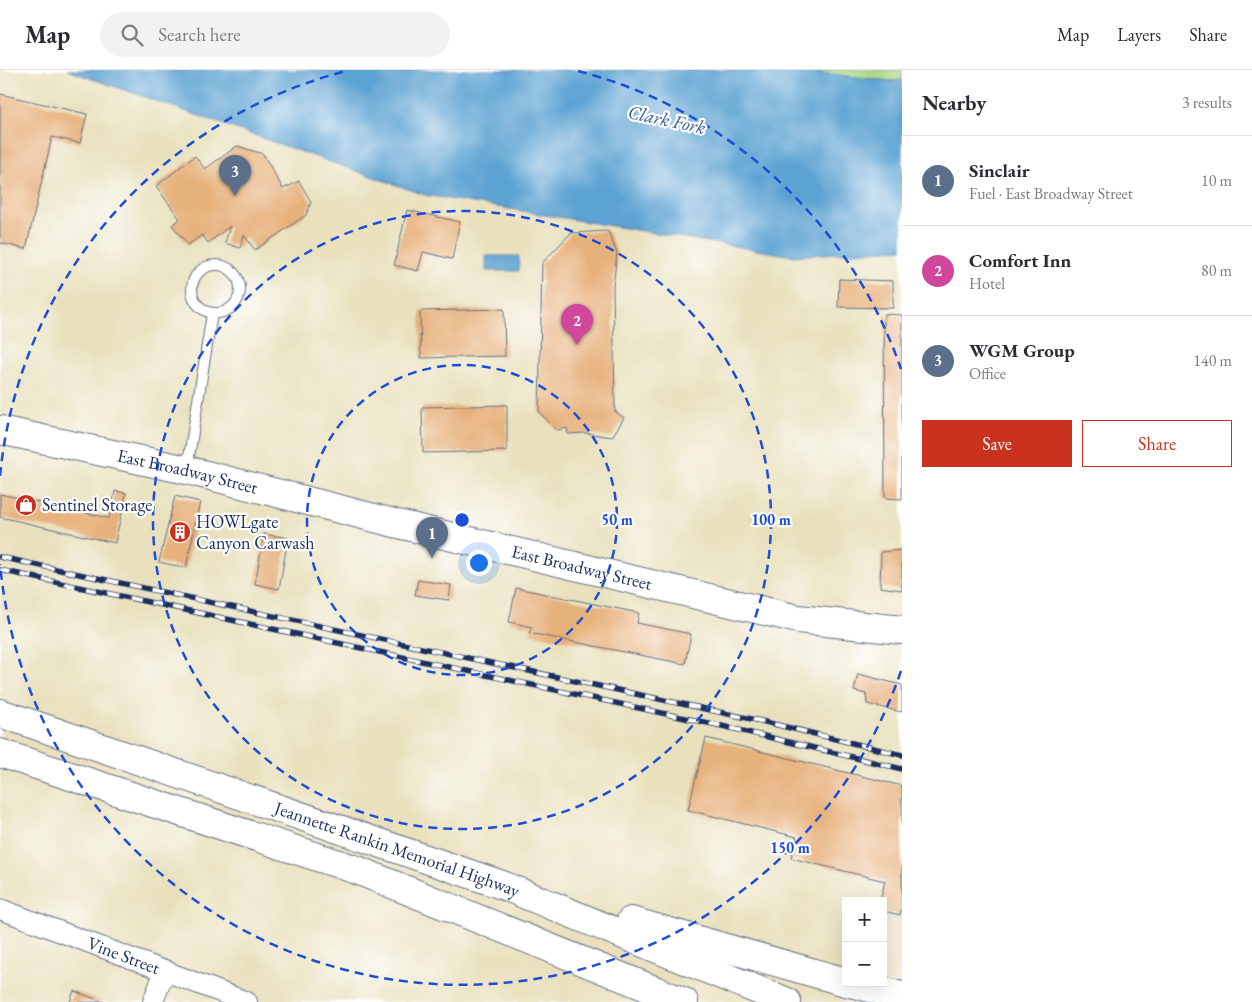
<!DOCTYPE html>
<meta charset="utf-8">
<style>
:root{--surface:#fff;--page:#f2f2f3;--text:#2b2b33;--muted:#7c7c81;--line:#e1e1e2;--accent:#c8321e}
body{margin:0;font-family:"EB Garamond",serif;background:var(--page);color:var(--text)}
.controls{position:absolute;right:15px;bottom:15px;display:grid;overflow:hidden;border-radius:0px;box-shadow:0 5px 20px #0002}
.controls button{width:45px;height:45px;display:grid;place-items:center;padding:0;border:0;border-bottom:1px solid var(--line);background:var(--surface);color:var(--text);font:25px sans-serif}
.you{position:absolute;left:478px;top:492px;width:18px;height:18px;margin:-12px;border:4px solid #fff;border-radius:50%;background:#1a73e8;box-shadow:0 0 0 8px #1a73e833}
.badge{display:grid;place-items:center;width:32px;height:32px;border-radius:50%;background:var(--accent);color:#fff;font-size:16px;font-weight:700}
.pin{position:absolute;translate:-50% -41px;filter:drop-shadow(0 1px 2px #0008)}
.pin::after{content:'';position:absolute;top:26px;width:18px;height:15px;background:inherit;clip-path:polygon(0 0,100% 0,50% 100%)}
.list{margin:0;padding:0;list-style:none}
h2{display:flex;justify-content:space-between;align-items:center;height:65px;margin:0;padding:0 20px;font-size:21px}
h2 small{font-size:16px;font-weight:400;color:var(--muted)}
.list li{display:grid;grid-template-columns:32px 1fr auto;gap:15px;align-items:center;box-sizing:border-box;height:90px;padding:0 20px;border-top:1px solid var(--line)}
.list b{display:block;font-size:19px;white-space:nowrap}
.list p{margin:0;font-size:16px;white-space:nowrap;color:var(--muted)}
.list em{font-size:16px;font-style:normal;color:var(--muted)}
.actions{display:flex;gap:10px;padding:15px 20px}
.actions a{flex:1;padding:11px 0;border:1px solid var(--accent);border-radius:0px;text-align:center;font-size:18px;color:var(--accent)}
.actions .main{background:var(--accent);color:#fff}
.icon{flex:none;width:28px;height:28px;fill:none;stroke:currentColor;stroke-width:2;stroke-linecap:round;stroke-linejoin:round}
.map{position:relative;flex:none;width:902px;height:932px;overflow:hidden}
header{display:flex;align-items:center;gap:30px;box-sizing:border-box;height:70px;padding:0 25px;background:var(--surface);border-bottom:1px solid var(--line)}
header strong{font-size:24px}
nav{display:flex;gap:28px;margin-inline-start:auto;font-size:18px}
.search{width:350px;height:45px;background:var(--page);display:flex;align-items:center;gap:12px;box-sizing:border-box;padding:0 18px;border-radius:28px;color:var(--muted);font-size:19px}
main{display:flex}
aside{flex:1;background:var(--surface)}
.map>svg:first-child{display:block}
.green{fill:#addb88;stroke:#648573}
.water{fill:#5ca2d2;stroke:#3c6898}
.building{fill:#e7b17c}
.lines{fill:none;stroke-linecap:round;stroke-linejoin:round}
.service-casing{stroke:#636d80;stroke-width:12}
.minor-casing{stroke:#636d80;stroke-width:22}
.secondary-casing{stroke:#636d80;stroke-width:30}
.motorway-casing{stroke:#636d80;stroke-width:30}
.service{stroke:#fff;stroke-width:10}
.minor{stroke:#fff;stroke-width:20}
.secondary{stroke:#fff;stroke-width:28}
.motorway{stroke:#fff;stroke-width:28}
.rail-casing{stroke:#1b2f5e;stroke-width:5.5}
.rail{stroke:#fff;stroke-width:4;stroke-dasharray:11;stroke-linecap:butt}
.ring{fill:none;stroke:#1d4ed8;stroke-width:2.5;stroke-dasharray:9 6}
.labels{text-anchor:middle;stroke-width:4.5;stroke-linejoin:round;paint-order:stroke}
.street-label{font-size:18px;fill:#1b2f5e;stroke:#fff}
.poi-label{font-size:18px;fill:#1b2f5e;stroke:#fff;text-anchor:start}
.water-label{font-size:19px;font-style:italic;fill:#355d8c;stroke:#fff}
.centre{fill:#1d4ed8;stroke:#fff;stroke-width:2.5}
.ring-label{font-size:15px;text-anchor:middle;font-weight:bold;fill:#1d4ed8;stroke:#fff;stroke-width:4.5;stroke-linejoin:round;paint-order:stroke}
</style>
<header>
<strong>Map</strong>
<div class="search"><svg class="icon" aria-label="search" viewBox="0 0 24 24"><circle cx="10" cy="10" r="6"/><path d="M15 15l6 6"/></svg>Search here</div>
<nav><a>Map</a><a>Layers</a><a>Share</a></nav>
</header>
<main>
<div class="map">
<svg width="902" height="932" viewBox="0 0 902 932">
<rect width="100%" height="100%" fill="#fff"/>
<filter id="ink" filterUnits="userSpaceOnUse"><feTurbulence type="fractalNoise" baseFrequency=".02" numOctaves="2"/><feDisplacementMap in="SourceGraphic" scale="10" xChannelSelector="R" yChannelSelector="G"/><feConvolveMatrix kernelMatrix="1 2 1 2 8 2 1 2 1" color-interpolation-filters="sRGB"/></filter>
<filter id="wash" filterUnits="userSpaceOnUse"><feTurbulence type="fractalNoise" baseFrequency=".0096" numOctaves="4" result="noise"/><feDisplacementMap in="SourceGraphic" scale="20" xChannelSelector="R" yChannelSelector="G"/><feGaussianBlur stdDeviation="1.12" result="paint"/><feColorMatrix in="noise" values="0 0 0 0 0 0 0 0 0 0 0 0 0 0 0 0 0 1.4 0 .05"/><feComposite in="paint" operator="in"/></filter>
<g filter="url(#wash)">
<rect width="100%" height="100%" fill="#e9e1be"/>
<path class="green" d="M794,0H902V10L891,11Z"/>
<path class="water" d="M67,0H794L891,11L902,10V179L793,186L425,125Z
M486,186H519V201H486Z"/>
<g id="blocks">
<path class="building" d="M0,24L87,44L80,73L52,67L26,179L0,173Z
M237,76L263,84L283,119L299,111L311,132L306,145L255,180L244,165L240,178L225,173L230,156L208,173L202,165L188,175L172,155L180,149L156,116L195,86L205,99Z
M407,140L460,152L452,189L423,182L418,201L394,195Z
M608,161L617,183L613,217L615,341L624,348L612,367L585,363L568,364L567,358L557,360L539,342L542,193L571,163Z
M839,209L893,211V238L838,237Z
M504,239L505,286L421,288L420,241Z
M884,244L902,245V429L885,428Z
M507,335V381L423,383L422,337Z
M115,421L126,423L115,473L0,447V424L109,448Z
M175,426L200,432L186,498L159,492Z
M264,464L288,468L279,519L255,514Z
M902,480V520L880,517L881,482Z
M418,510L451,515L449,530L415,525Z
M516,518L639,543L637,553L691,564L685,594L529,563L532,557L509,552Z
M858,604L902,615V642L867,634L866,624L854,621Z
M706,668L902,716V837L900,845L883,841V831H880L885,811L791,788L797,767L688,740Z
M74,921L104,932H70Z"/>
</g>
</g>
<g filter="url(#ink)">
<use href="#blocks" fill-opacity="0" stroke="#636d80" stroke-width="1"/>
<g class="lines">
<g class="service-casing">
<path id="service" d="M192 219a24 24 0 1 1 48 0a24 24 0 1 1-48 0Z
M187,399L212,244"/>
</g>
<g class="minor-casing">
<g id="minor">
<path id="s1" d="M0,839L247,932"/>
<path d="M153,932L165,900"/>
</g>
</g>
<g class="secondary-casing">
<g id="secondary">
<path id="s2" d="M0,360L187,400L394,453L798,549L902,560"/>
</g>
</g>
<g class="motorway-casing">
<g id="motorway">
<path id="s3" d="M0,643L502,815L787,932"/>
<path d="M0,683L357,800L684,932"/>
<path d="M631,851L846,912"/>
<path d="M850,913L902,926"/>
</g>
</g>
<use href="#service" class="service"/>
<use href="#minor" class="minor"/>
<use href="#secondary" class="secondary"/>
<use href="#motorway" class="motorway"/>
<g class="rail-casing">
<path id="rail" d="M0,487L761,651L902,685
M0,500L722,656L902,699"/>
</g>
<use href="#rail" class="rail"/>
</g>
</g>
<g class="ring">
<circle cx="462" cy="450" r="155"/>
<circle cx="462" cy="450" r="309"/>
<path d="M901 601A464 464 0 0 1 0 494M0 406A464 464 0 0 1 346 1M578 1A464 464 0 0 1 901 299"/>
</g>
<defs>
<g id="shop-disc" transform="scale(1.125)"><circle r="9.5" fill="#c8321e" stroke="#fff"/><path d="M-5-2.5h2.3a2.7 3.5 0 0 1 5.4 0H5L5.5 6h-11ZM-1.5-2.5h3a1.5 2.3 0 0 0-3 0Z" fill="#fff"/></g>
<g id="building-disc" transform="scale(1.125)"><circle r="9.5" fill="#c8321e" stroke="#fff"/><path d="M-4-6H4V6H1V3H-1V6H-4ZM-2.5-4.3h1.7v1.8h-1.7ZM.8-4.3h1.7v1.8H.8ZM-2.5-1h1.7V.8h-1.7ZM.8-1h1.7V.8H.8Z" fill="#fff"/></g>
</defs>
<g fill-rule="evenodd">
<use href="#shop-disc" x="26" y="435"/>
<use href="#building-disc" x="180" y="462"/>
</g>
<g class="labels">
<g class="street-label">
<text dy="6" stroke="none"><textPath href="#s2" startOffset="192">East Broadway Street</textPath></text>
<text dy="6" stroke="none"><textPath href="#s2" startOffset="598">East Broadway Street</textPath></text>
<text dy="6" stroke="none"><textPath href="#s3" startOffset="420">Jeannette Rankin Memorial Highway</textPath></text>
<text dy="6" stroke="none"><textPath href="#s1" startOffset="132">Vine Street</textPath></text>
</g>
<g class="poi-label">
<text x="42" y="441">Sentinel Storage</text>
<text x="196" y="458">HOWLgate<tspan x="196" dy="21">Canyon Carwash</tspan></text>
</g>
<g class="water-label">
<text transform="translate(667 49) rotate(12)" y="7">Clark Fork</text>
</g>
</g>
<circle cx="462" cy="450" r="8" class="centre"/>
<g class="ring-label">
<text x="617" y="455">50 m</text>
<text x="771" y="455">100 m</text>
<text x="790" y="783">150 m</text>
</g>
</svg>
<div class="controls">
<button>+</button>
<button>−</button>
</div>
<div class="you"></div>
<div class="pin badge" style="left:432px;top:488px;background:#5c6f8a">1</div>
<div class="pin badge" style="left:577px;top:275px;background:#d1479c">2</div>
<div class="pin badge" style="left:235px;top:126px;background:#5c6f8a">3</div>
</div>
<aside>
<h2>Nearby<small>3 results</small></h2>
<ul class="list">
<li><span class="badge" style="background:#5c6f8a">1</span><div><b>Sinclair</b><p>Fuel · East Broadway Street</p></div><em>10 m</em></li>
<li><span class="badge" style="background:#d1479c">2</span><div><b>Comfort Inn</b><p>Hotel</p></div><em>80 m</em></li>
<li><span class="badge" style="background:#5c6f8a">3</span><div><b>WGM Group</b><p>Office</p></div><em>140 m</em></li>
</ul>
<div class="actions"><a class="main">Save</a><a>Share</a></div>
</aside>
</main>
